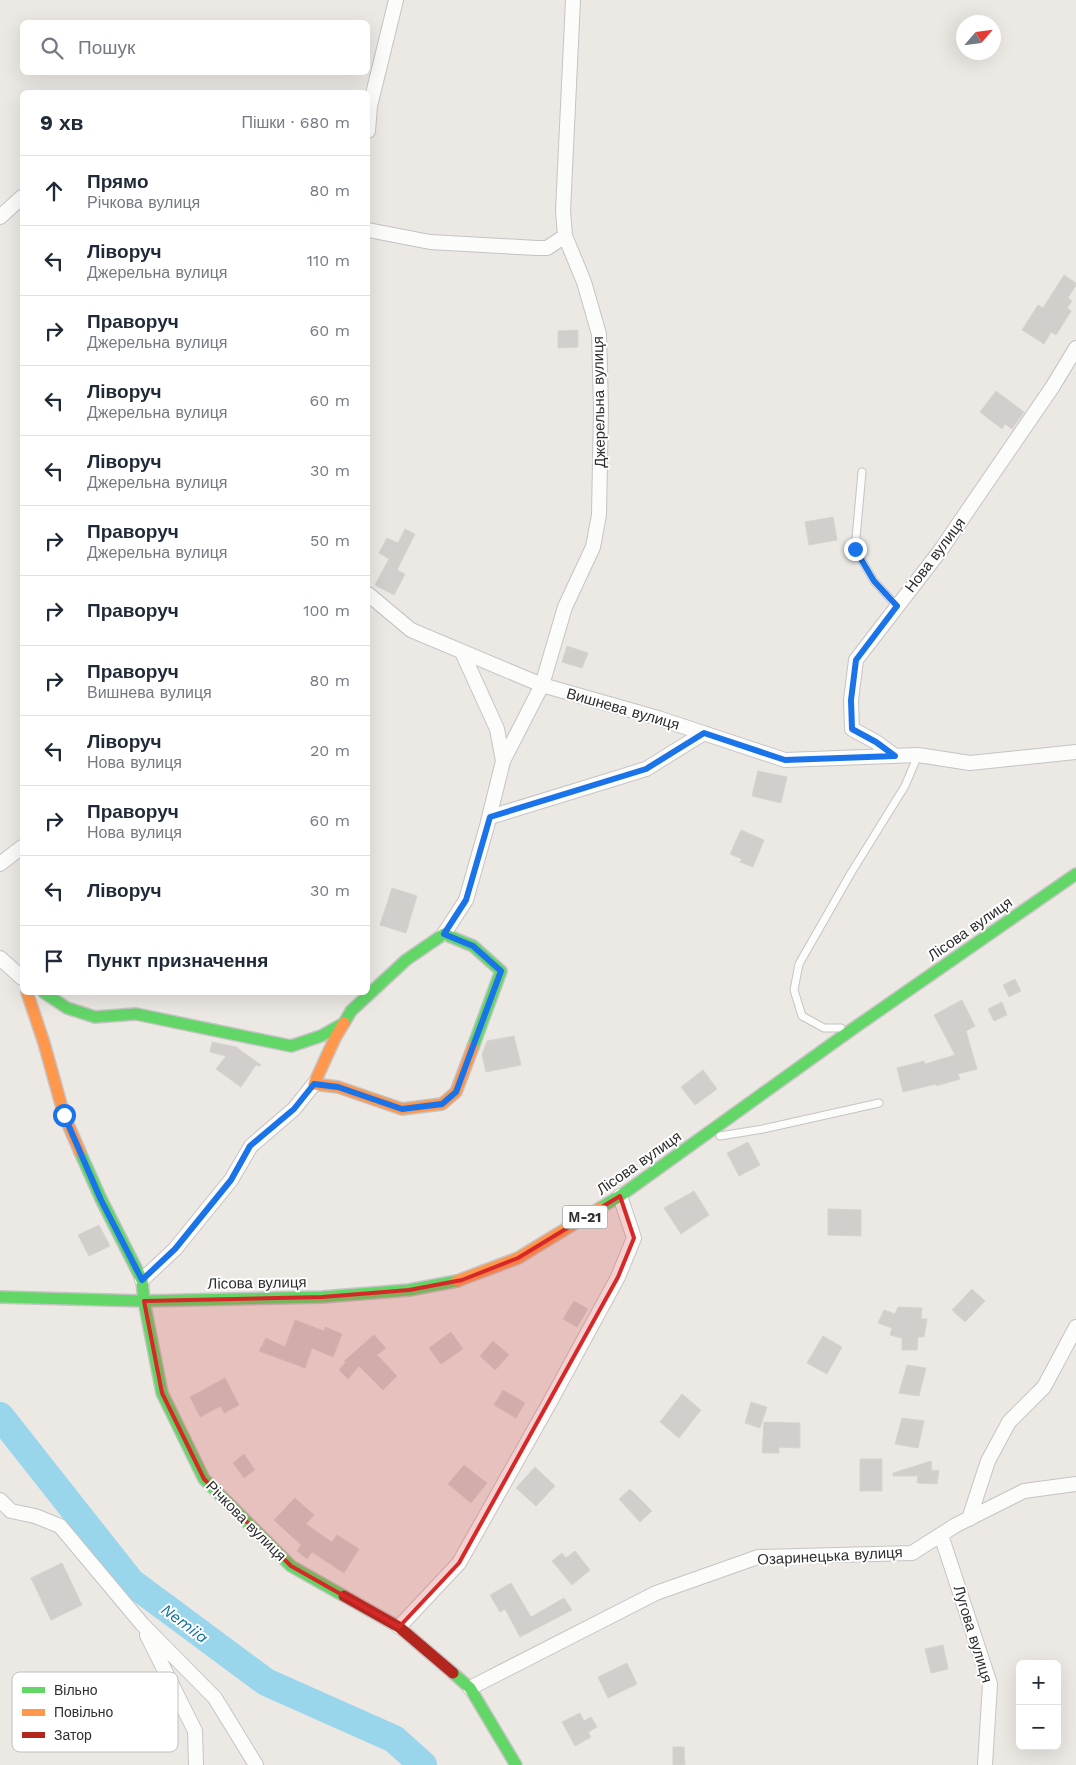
<!DOCTYPE html>
<html lang="uk">
<meta charset="utf-8">
<style>
:root{--surface:#fff;--page:#f2f2f3;--text:#1f2937;--muted:#747a83;--line:#e0e1e3}
body{margin:0;font-family:"Work Sans",sans-serif;background:var(--page);color:var(--text)}
.controls{position:absolute;right:15px;bottom:15px;display:grid;overflow:hidden;border-radius:8px;box-shadow:0 5px 20px #0002}
.controls button{width:45px;height:45px;display:grid;place-items:center;padding:0;border:0;border-bottom:1px solid var(--line);background:var(--surface);color:var(--text);font:25px sans-serif}
.compass{position:absolute;left:956px;top:15px;width:45px;height:45px;border-radius:50%;background:var(--surface);box-shadow:0 5px 20px #0002;rotate:62deg}
.stop{position:absolute;width:15px;height:15px;margin:-11px;border:4px solid #1a73e8;border-radius:50%;background:#fff}
.stop.end{background:#1a73e8;border-color:#fff;box-shadow:0 1px 5px #0008}
.list{margin:0;padding:0;list-style:none}
h2{display:flex;justify-content:space-between;align-items:center;height:65px;margin:0;padding:0 20px;font-size:21px}
h2 small{font-size:16px;font-weight:400;color:var(--muted)}
.list li{display:grid;grid-template-columns:32px 1fr auto;gap:15px;align-items:center;box-sizing:border-box;height:70px;padding:0 20px;border-top:1px solid var(--line)}
.list b{display:block;font-size:19px;white-space:nowrap}
.list p{margin:0;font-size:16px;white-space:nowrap;color:var(--muted)}
.list em{font-size:16px;font-style:normal;color:var(--muted)}
.icon{flex:none;width:28px;height:28px;fill:none;stroke:currentColor;stroke-width:2;stroke-linecap:round;stroke-linejoin:round}
.map{position:relative;flex:none;width:1076px;height:1765px;overflow:hidden}
.search{position:absolute;background:var(--surface);box-shadow:0 5px 20px #0002;left:20px;top:20px;width:350px;height:55px;display:flex;align-items:center;gap:12px;box-sizing:border-box;padding:0 18px;border-radius:8px;color:var(--muted);font-size:19px}
.panel{position:absolute;background:var(--surface);box-shadow:0 5px 20px #0002;left:20px;top:90px;width:350px;height:905px;border-radius:8px}
.map>svg:first-child{display:block}
.lines{fill:none;stroke-linecap:round;stroke-linejoin:round}
.river{stroke:#99d6ec;stroke-width:28}
.building{fill:#d1cecb;stroke:#d7d4d0}
.lane-casing{stroke:#c5c4c5;stroke-width:9}
.street-casing{stroke:#c5c4c5;stroke-width:16}
.fast-casing{stroke:#c5c4c5;stroke-width:14}
.slow-casing{stroke:#c5c4c5;stroke-width:14}
.jam-casing{stroke:#c5c4c5;stroke-width:14}
.lane{stroke:#fcfcfb;stroke-width:7}
.street{stroke:#fcfcfb;stroke-width:14}
.fast{stroke:#63d668;stroke-width:11}
.slow{stroke:#ff974d;stroke-width:11}
.jam{stroke:#b3261e;stroke-width:11}
.route{stroke:#1a73e8;stroke-width:6}
.marked{fill:#d62828;fill-opacity:0.2;stroke:#d62828;stroke-width:4;stroke-linejoin:round}
.labels{text-anchor:middle;stroke-width:4;stroke-linejoin:round;paint-order:stroke}
.shield{fill:#fff;stroke:#6d6d6d;stroke-width:1}
.shield-label{font-size:14px;font-weight:bold;fill:#2e2e2e}
.street-label{font-size:15px;fill:#2e2e2e;stroke:#fff}
.water-label{font-size:16px;font-style:italic;fill:#0d6fa3;stroke:#fff}
.key{fill:#fff;stroke:#c0c0c0;stroke-width:1}
.key-label{font-size:14px;fill:#2e2e2e}
</style>
<div class="map">
<svg width="1076" height="1765" viewBox="0 0 1076 1765">
<rect width="100%" height="100%" fill="#ece8e4"/>
<g class="lines">
<path class="river" d="M0,1416L131,1582L266,1682L394,1739L423,1765"/>
</g>
<path class="building" d="M1064,275L1076,283V285L1068,298L1072,301L1067,308L1071,311L1056,335L1051,332L1044,344L1022,330L1038,305L1043,308Z
M578,330V347L558,348V331Z
M996,391L1024,412L1012,429L1005,424L1002,429L980,412Z
M833,517L837,540L809,545L805,522Z
M405,529L415,534L397,570L405,574L394,595L375,585L389,559L379,553L387,538L398,543Z
M567,646L588,653L582,668L562,662Z
M758,771L787,777L781,803L752,796Z
M741,830L764,840L753,867L740,862L742,859L730,854Z
M392,888L417,896L406,933L380,925Z
M1015,979L1021,991L1009,997L1003,985Z
M962,1000L975,1026L966,1031L977,1069L958,1074L960,1079L936,1086V1084L903,1092L897,1068L924,1061L925,1064L955,1055L934,1015Z
M1002,1002L1007,1015L994,1021L988,1009Z
M514,1036L521,1065L486,1072L482,1055L487,1041Z
M212,1042L236,1047L261,1065L260,1066L256,1065L241,1087L216,1069L226,1056L210,1052Z
M703,1070L717,1089L695,1105L681,1087Z
M748,1142L760,1165L739,1176L727,1153Z
M694,1191L709,1215L681,1234L664,1208Z
M828,1209L861,1210V1236L828,1235Z
M99,1225L110,1246L89,1256L78,1235Z
M972,1289L985,1301L965,1322L952,1310Z
M574,1301L588,1309L577,1327L563,1319Z
M898,1307L922,1308L921,1319H927L924,1337H918L917,1350H902V1338L890,1335L892,1328L878,1323L884,1310L895,1314Z
M295,1320L324,1331L325,1327L342,1334L333,1357L312,1348L305,1368L259,1351L266,1338L285,1347Z
M451,1332L463,1349L441,1364L429,1348Z
M374,1335L386,1348L377,1355L397,1376L383,1390L359,1366L348,1379L339,1370L346,1362L344,1361Z
M823,1336L842,1347L827,1374L807,1363Z
M493,1341L509,1355L495,1370L480,1356Z
M907,1365L926,1368L919,1396L899,1393Z
M225,1378L239,1405L224,1413L221,1406L200,1417L190,1397Z
M503,1390L525,1403L516,1418L494,1405Z
M682,1394L701,1410L679,1438L660,1422Z
M751,1402L767,1407L760,1428L745,1423Z
M902,1418L924,1421L918,1448L895,1444Z
M764,1422L800,1423V1448L779,1447V1453H762Z
M244,1454L255,1470L244,1478L233,1463Z
M860,1459H882V1491H860Z
M931,1461L932,1471L939,1470L937,1484L917,1483L918,1476H893V1473Z
M464,1465L487,1483L471,1503L448,1484Z
M535,1467L555,1486L536,1506L516,1488Z
M630,1489L652,1511L640,1522L619,1499Z
M295,1498L314,1515L306,1524L332,1542L337,1535L359,1549L344,1573L312,1552L307,1559L297,1551L301,1545L274,1520Z
M575,1551L590,1570L572,1585L552,1561L562,1553L566,1558Z
M62,1563L82,1605L51,1620L31,1578Z
M511,1583L531,1617L564,1598L572,1610L520,1637L505,1609L500,1612L490,1595Z
M943,1645L948,1669L931,1673L925,1649Z
M627,1663L637,1684L608,1698L598,1677Z
M580,1713L584,1721L591,1717L597,1727L588,1732L591,1737L575,1746L562,1722Z
M673,1747H684L685,1765H673Z"/>
<g class="lines">
<g class="lane-casing">
<path id="lane" d="M862,472L855,549L874,581L897,606
M841,1028H824L802,1016L794,990L799,964L851,873L905,786L918,755
M720,1136L763,1129L879,1103"/>
</g>
<g class="street-casing">
<path id="street" d="M368,131L370,106L396,0
M0,217L22,197
M368,230L430,242L537,248H547L565,236
M368,594L411,630L542,685L658,718L785,760L918,755L970,763L1076,752
M895,756L876,742L852,729L851,700L856,660L940,551L1053,386L1076,348
M503,761L542,685L565,607L593,547L599,515L601,408L599,334L584,282L565,236L563,211L573,0
M490,817L646,769L704,733
M0,864L22,847
M444,934L466,900L487,826L503,761L497,729L462,652
M0,958L22,978
M142,1280L175,1249L231,1180L251,1146L294,1109L314,1084
M0,1500L11,1511L35,1516L60,1526L142,1624L215,1698L256,1765
M969,1519L988,1461L1009,1422L1044,1387L1076,1327
M941,1535L990,1684L985,1765
M399,1627L459,1563L550,1402L618,1277L634,1238L620,1196
M147,1635L195,1731L196,1765
M470,1688L656,1593L758,1557L912,1553L956,1525L1024,1491L1076,1484"/>
</g>
<g class="fast-casing">
<path id="fast" d="M43,992L67,1008L95,1017L136,1014L291,1046L321,1036L344,1023L351,1011L406,960L444,934L473,946L501,971L473,1047
M80,1152L101,1199L142,1280L144,1301L162,1393L204,1479L291,1566L344,1596
M600,1208L620,1196L854,1028L1076,874
M0,1297L144,1301L322,1297L409,1290L457,1281
M453,1673L470,1688L516,1765"/>
</g>
<g class="slow-casing">
<path id="slow" d="M27,992L44,1043L64,1115L80,1152
M344,1023L335,1038L314,1084L338,1087L402,1109L442,1104L456,1092L473,1047
M457,1281L518,1258L600,1208"/>
</g>
<g class="jam-casing">
<path id="jam" d="M344,1596L399,1627L453,1673"/>
</g>
<use href="#lane" class="lane"/>
<use href="#street" class="street"/>
<use href="#fast" class="fast"/>
<use href="#slow" class="slow"/>
<use href="#jam" class="jam"/>
</g>
<g class="lines">
<path class="route" d="M64,1115L101,1200L142,1280L175,1249L231,1180L250,1146L294,1109L314,1084L338,1087L402,1109L442,1104L456,1092L501,971L473,946L444,934L466,900L490,817L646,769L704,733L785,760L895,756L876,742L852,729L851,700L856,660L897,606L874,581L855,549"/>
</g>
<path class="marked" d="M620,1196L634,1238L618,1277L459,1563L399,1627L291,1566L204,1479L162,1393L144,1301L322,1297L409,1290L462,1280L518,1258Z"/>
<g class="labels">
<rect class="shield" x="562.5" y="1205.5" width="45" height="23" rx="4"/>
<g class="shield-label">
<text x="585" y="1222">М-21</text>
</g>
<g class="street-label">
<text transform="translate(599 402) rotate(-91)" y="5">Джерельна вулиця</text>
<text transform="translate(935 555) rotate(-53)" y="5">Нова вулиця</text>
<text transform="translate(623 709) rotate(16)" y="5">Вишнева вулиця</text>
<text transform="translate(970 929) rotate(-35)" y="5">Лісова вулиця</text>
<text transform="translate(639 1163) rotate(-35)" y="5">Лісова вулиця</text>
<text transform="translate(257 1283) rotate(-1)" y="5">Лісова вулиця</text>
<text transform="translate(246 1521) rotate(45)" y="5">Річкова вулиця</text>
<text transform="translate(830 1556) rotate(-3)" y="5">Озаринецька вулиця</text>
<text transform="translate(973 1634) rotate(73)" y="5">Лугова вулиця</text>
</g>
<g class="water-label">
<text transform="translate(185 1623) rotate(37)" y="6">Nemiia</text>
</g>
</g>
<rect x="12" y="1672" width="166" height="80" rx="8" class="key"/>
<rect x="22" y="1687" width="23" height="6" fill="#63d668"/>
<rect x="22" y="1709" width="23" height="7" fill="#ff974d"/>
<rect x="22" y="1732" width="23" height="6" fill="#b3261e"/>
<g class="key-label">
<text x="54" y="1695">Вільно</text>
<text x="54" y="1717">Повільно</text>
<text x="54" y="1740">Затор</text>
</g>
</svg>
<div class="controls">
<button>+</button>
<button>−</button>
</div>
<svg class="compass" viewBox="-18 -18 36 36"><path d="M0-13l5 13h-10z" fill="#e53935"/><path d="M0 13l5-13h-10z" fill="#747a83"/></svg>
<div class="stop" style="left:64px;top:1115px"></div>
<div class="stop end" style="left:855px;top:549px"></div>
<div class="search"><svg class="icon" aria-label="search" viewBox="0 0 24 24"><circle cx="10" cy="10" r="6"/><path d="M15 15l6 6"/></svg>Пошук</div>
<section class="panel">
<h2>9 хв<small>Пішки · 680 m</small></h2>
<ul class="list">
<li><svg class="icon" aria-label="ahead" viewBox="0 0 24 24"><path d="M12 20V5M6 11l6-6 6 6"/></svg><div><b>Прямо</b><p>Річкова вулиця</p></div><em>80 m</em></li>
<li><svg class="icon" aria-label="left" viewBox="0 0 24 24"><path d="M17 20v-9H6M10 6l-5 5 5 5"/></svg><div><b>Ліворуч</b><p>Джерельна вулиця</p></div><em>110 m</em></li>
<li><svg class="icon" aria-label="right" viewBox="0 0 24 24"><path d="M7 20v-9h11M14 6l5 5-5 5"/></svg><div><b>Праворуч</b><p>Джерельна вулиця</p></div><em>60 m</em></li>
<li><svg class="icon" aria-label="left" viewBox="0 0 24 24"><path d="M17 20v-9H6M10 6l-5 5 5 5"/></svg><div><b>Ліворуч</b><p>Джерельна вулиця</p></div><em>60 m</em></li>
<li><svg class="icon" aria-label="left" viewBox="0 0 24 24"><path d="M17 20v-9H6M10 6l-5 5 5 5"/></svg><div><b>Ліворуч</b><p>Джерельна вулиця</p></div><em>30 m</em></li>
<li><svg class="icon" aria-label="right" viewBox="0 0 24 24"><path d="M7 20v-9h11M14 6l5 5-5 5"/></svg><div><b>Праворуч</b><p>Джерельна вулиця</p></div><em>50 m</em></li>
<li><svg class="icon" aria-label="right" viewBox="0 0 24 24"><path d="M7 20v-9h11M14 6l5 5-5 5"/></svg><div><b>Праворуч</b></div><em>100 m</em></li>
<li><svg class="icon" aria-label="right" viewBox="0 0 24 24"><path d="M7 20v-9h11M14 6l5 5-5 5"/></svg><div><b>Праворуч</b><p>Вишнева вулиця</p></div><em>80 m</em></li>
<li><svg class="icon" aria-label="left" viewBox="0 0 24 24"><path d="M17 20v-9H6M10 6l-5 5 5 5"/></svg><div><b>Ліворуч</b><p>Нова вулиця</p></div><em>20 m</em></li>
<li><svg class="icon" aria-label="right" viewBox="0 0 24 24"><path d="M7 20v-9h11M14 6l5 5-5 5"/></svg><div><b>Праворуч</b><p>Нова вулиця</p></div><em>60 m</em></li>
<li><svg class="icon" aria-label="left" viewBox="0 0 24 24"><path d="M17 20v-9H6M10 6l-5 5 5 5"/></svg><div><b>Ліворуч</b></div><em>30 m</em></li>
<li><svg class="icon" aria-label="arrive" viewBox="0 0 24 24"><path d="M6 21V4h12l-3 4 3 4H6"/></svg><div><b>Пункт призначення</b></div></li>
</ul>
</section>
</div>
